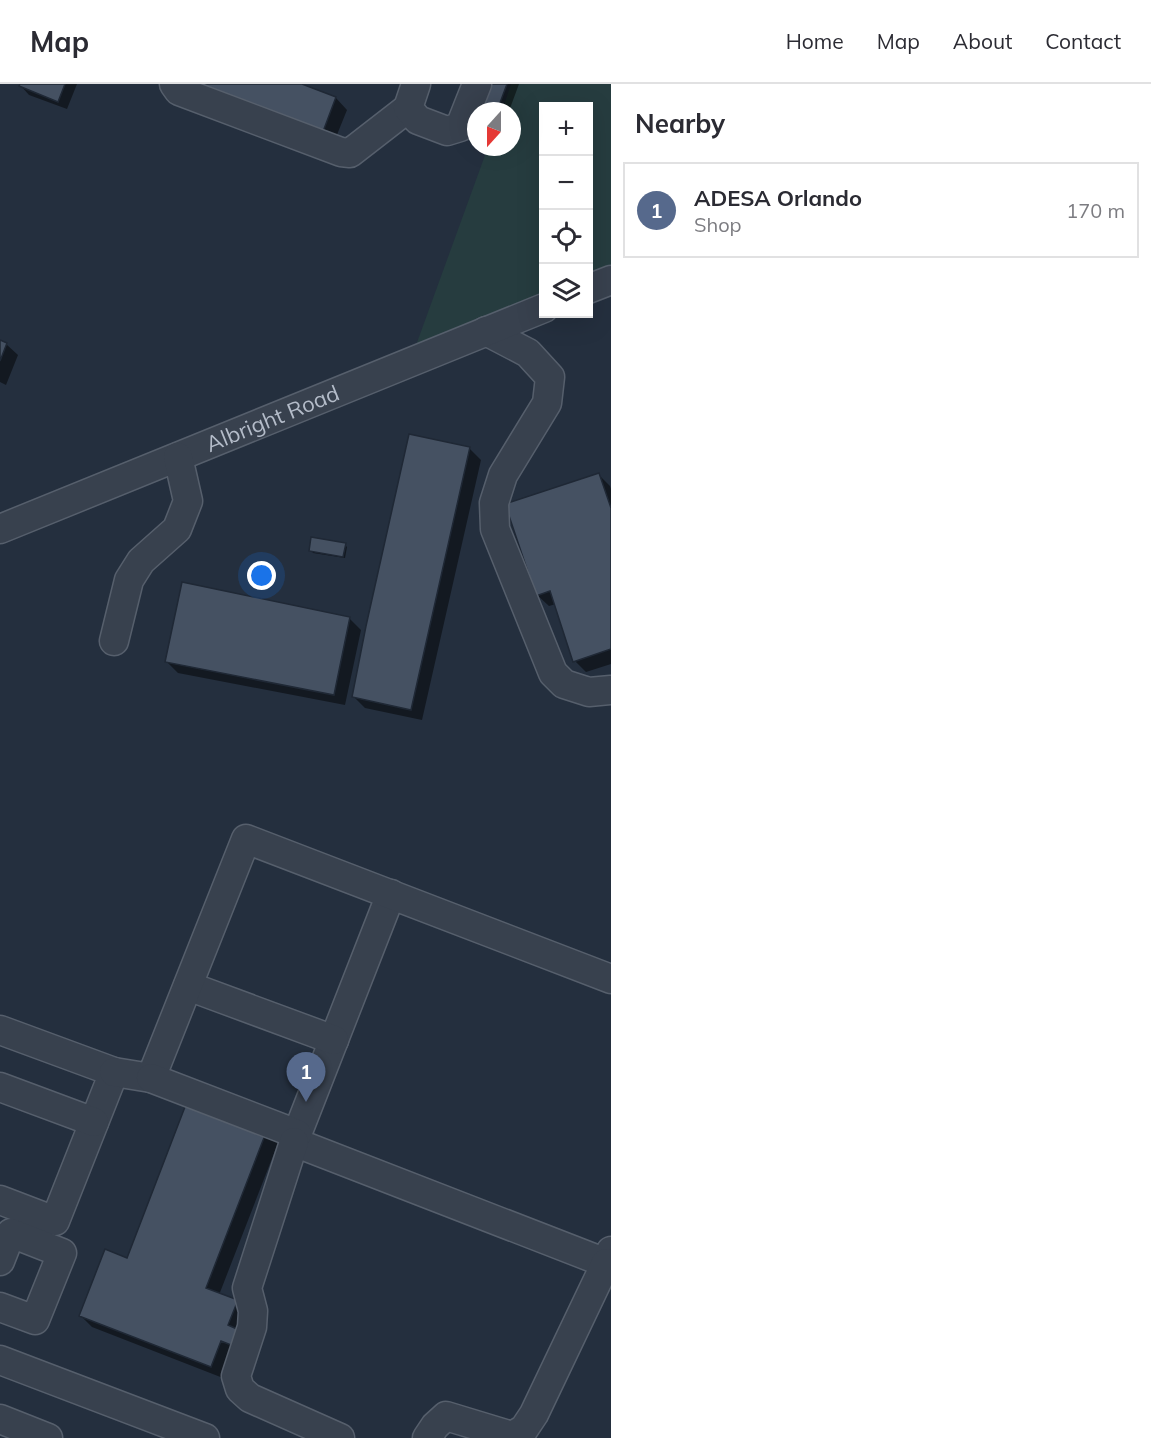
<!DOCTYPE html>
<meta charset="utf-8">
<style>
:root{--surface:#fff;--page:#f2f2f3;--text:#2b2b33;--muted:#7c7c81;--line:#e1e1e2;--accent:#56698c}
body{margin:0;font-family:Mulish,sans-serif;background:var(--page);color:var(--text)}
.controls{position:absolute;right:18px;top:18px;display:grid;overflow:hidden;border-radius:0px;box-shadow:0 6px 24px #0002}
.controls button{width:54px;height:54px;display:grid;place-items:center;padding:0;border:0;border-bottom:2px solid var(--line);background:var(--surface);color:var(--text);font:30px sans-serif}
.compass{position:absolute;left:467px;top:18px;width:54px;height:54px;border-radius:50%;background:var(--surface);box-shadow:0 6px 24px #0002;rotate:201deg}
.you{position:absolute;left:262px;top:492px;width:21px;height:21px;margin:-15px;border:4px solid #fff;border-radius:50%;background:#1a73e8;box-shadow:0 0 0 9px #1a73e833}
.badge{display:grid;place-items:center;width:39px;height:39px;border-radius:50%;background:var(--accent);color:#fff;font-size:20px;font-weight:700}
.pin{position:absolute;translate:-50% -50px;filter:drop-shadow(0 2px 3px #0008)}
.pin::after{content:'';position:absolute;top:32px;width:21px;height:18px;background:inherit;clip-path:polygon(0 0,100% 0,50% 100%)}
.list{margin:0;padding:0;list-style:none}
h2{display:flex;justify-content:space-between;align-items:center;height:78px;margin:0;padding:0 24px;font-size:26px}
h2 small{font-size:20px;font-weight:400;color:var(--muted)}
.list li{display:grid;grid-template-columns:39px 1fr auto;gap:18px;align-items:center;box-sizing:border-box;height:96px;margin:0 12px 12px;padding:0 12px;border:2px solid var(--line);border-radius:0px}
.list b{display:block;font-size:22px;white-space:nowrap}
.list p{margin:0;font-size:20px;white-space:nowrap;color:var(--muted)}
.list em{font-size:20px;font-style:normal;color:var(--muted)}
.icon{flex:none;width:33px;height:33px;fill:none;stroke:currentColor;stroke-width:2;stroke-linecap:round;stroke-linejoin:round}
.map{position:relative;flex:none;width:611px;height:1354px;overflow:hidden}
header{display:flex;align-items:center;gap:36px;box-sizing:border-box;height:84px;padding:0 30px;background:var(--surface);border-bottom:2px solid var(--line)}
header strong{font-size:28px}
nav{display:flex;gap:33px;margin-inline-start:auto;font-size:21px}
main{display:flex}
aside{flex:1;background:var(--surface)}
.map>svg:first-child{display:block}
.green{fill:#263c3f}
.shadow{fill:#0007}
.building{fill:#455162;stroke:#1f2835;stroke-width:1.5}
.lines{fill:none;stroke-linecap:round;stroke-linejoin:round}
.minor-casing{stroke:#565f6c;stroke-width:31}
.minor{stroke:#38414e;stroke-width:28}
.labels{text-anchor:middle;stroke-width:4.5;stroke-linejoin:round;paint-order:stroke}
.street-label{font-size:22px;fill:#b4bcc9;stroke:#1d2633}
</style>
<header>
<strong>Map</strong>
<nav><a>Home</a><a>Map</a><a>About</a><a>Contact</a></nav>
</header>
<main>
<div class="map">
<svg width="611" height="1354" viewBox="0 0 611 1354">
<rect width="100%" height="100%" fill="#242f3e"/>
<path class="green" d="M511,0H611V184L589,193L588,22H544L543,211L415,264L488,63H512V27H502Z"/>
<path class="shadow" d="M21,0H77L67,25L29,11L21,2Z
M298,0L336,14L347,26L332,63Z
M492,0H519L509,27H481Z
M0,257L6,260L18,271L6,301L0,298Z
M470,365L481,376L422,636L365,624L354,613Z
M598,390L610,402L611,405V580L586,588L575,577L556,520L549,522L537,511Z
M345,461L347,463L345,474L313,469L311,466Z
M350,535L361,546L345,621L178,589L167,578Z
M266,1047L278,1059L219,1211L237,1218L248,1229L223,1294L92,1243L81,1232L128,1175Z"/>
<path class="building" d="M20,0H65L58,18L19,2Z
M190,0H302L336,13L321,53Z
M490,0H507L497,27H480Z
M0,256L7,259L0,277Z
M409,350L470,363L411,626L352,613L366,542Z
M599,389L611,424V565L573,578L550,507L536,512L505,420Z
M311,453L346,459L343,473L309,467Z
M182,498L350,533L334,611L165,578Z
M188,1015L267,1046L206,1204L238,1216L228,1241L237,1245L231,1261L221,1257L211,1283L79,1232L105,1165L127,1174Z"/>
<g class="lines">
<g class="minor-casing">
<g id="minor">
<path d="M174,0L179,7L341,68L350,69L408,24"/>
<path d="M416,0L408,24L418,36L447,47L460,43L477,0"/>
<path d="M588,205L611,196"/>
<path d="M486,247L528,269L550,293L547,319L503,391L494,419L495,445L553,589L564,600L589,608L611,606"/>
<path id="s1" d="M0,445L544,224"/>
<path d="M114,557L129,496L141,477L177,445L188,417L178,373"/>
<path d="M391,810L294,1058L606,1179L611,1167"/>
<path d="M188,902L334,956"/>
<path d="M0,946L114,988L55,1137L0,1116"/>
<path d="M114,988L151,994L246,755L611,895"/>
<path d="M151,994L297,1050"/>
<path d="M0,1003L94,1038"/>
<path d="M294,1058L247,1204L253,1227L252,1243L236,1292L240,1305L250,1314L340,1354"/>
<path d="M0,1177L11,1149L62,1169L35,1236L0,1223"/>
<path d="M0,1276L205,1354"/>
<path d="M0,1335L48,1354"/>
<path d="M427,1354L435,1342L446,1332L512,1352L524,1345L534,1330L606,1179"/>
</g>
</g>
<use href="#minor" class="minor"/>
</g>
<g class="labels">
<g class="street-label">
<text dy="8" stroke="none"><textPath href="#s1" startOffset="294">Albright Road</textPath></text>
</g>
</g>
</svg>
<div class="controls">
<button>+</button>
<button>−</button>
<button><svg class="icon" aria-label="locate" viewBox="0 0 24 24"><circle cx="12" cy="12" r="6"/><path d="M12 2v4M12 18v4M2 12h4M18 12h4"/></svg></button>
<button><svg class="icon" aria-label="layers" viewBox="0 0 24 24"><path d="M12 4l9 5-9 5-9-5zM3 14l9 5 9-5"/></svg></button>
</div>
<svg class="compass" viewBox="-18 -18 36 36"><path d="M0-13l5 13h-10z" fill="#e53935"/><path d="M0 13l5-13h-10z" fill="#7c7c81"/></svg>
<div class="you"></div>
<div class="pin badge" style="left:306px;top:1018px">1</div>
</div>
<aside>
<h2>Nearby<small></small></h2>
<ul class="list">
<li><span class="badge">1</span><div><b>ADESA Orlando</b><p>Shop</p></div><em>170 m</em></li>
</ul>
</aside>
</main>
